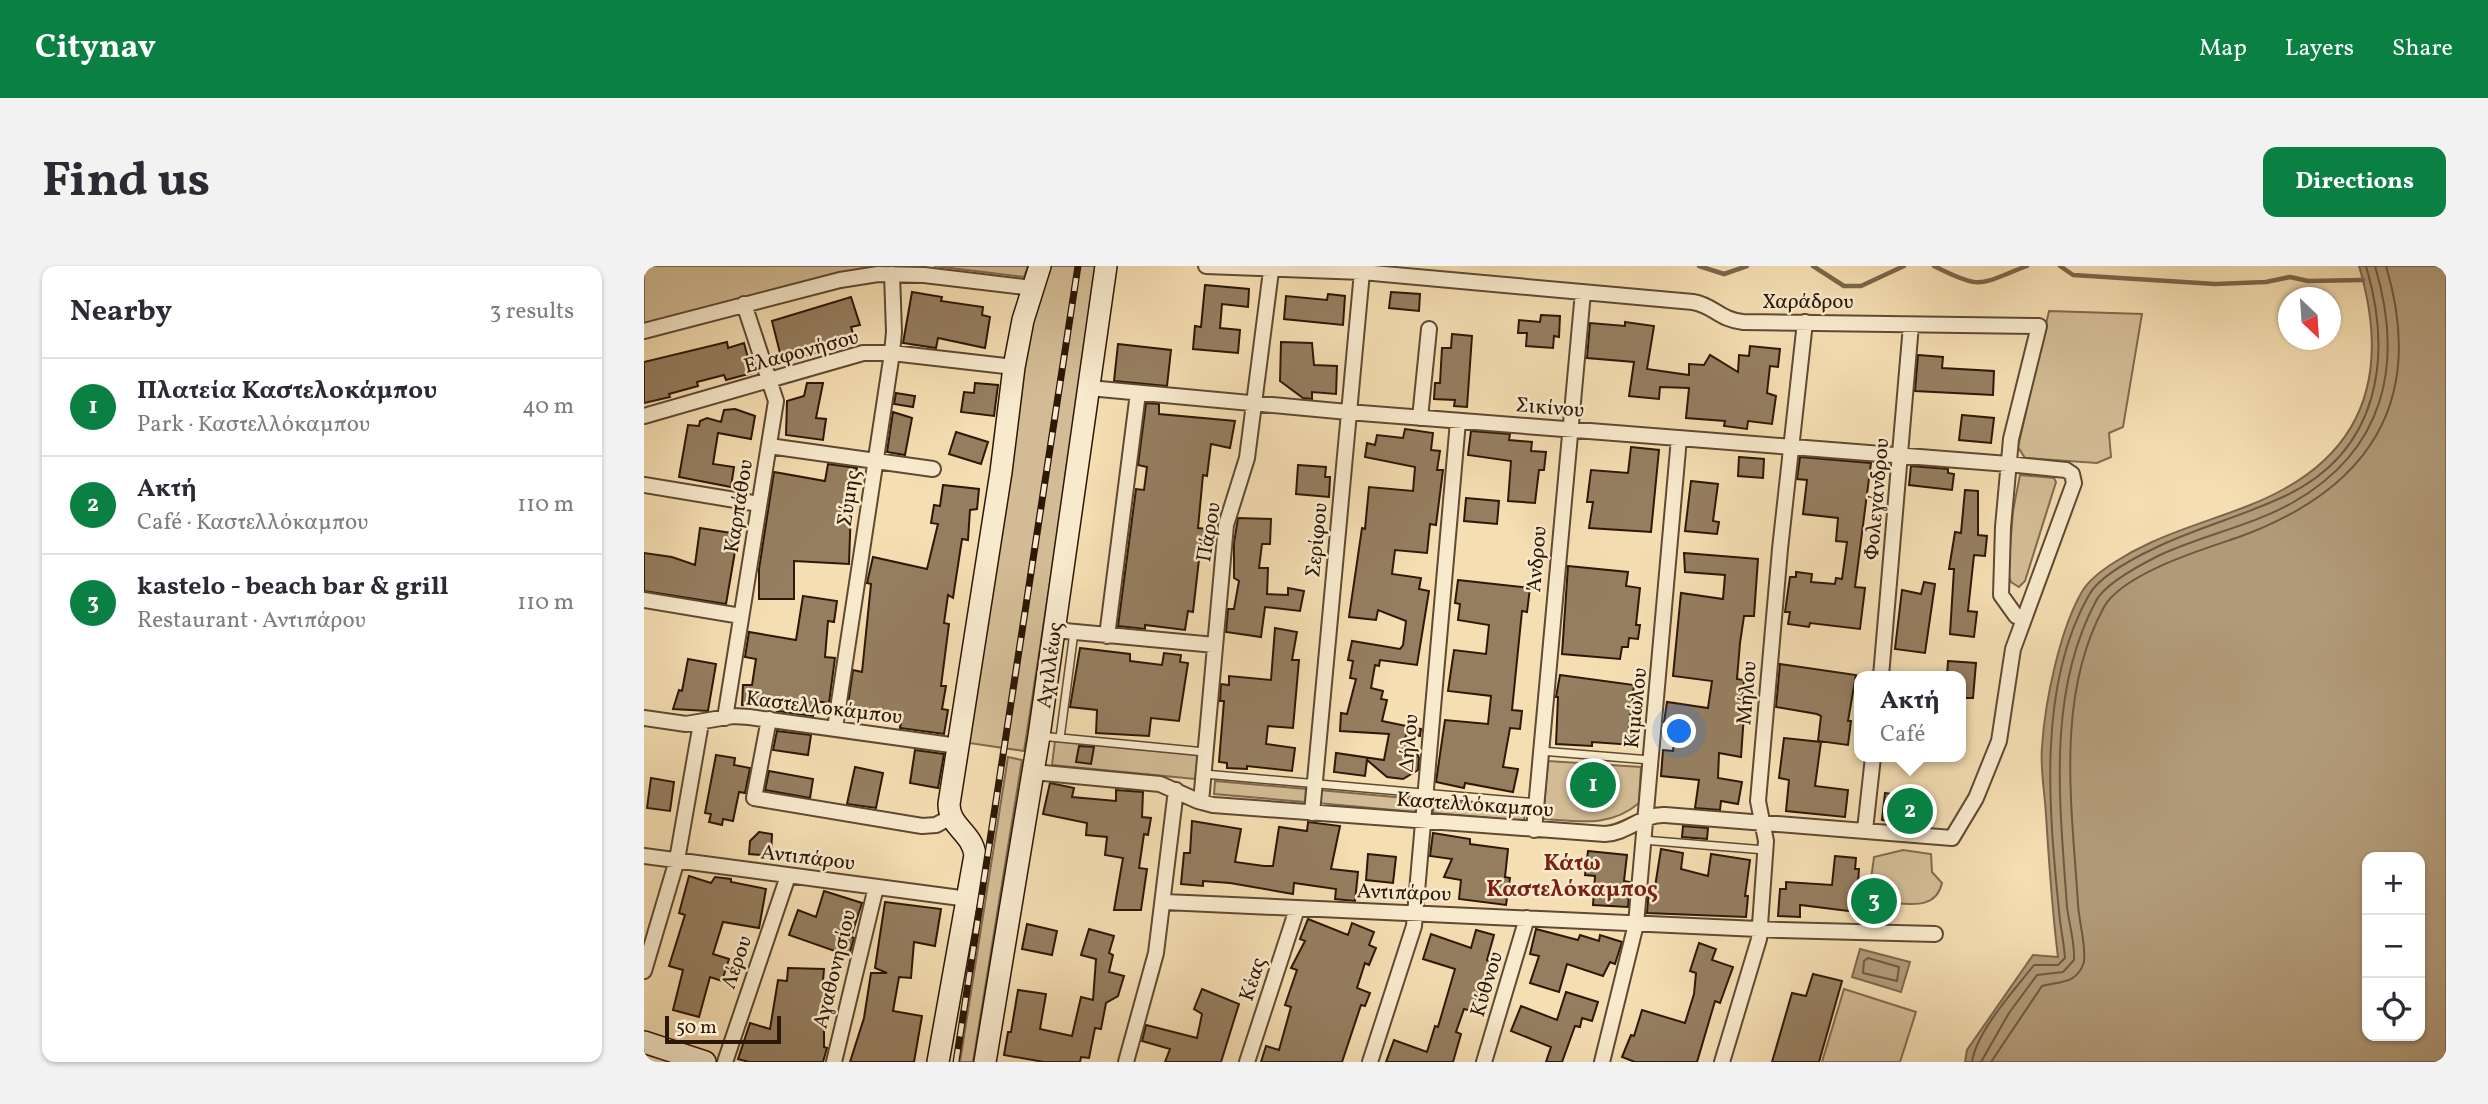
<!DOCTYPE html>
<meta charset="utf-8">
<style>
:root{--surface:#fff;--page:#f2f2f3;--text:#2b2b33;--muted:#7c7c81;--line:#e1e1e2;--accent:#0b8043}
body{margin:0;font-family:Vollkorn,serif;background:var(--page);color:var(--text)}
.controls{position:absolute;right:21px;bottom:21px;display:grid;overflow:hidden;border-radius:14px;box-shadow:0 2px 5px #0004}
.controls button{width:63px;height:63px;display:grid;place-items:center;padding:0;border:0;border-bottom:2px solid var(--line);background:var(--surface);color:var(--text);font:35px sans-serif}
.compass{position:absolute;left:1634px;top:21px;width:63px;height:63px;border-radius:50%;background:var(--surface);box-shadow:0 2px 5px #0004;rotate:155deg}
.scale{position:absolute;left:21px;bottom:18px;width:116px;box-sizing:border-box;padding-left:7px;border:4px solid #2d1707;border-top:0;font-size:19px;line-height:24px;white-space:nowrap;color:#2d1707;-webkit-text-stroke:5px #f8eacd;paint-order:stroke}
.you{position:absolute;left:1036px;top:466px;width:24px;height:24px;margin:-18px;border:5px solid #fff;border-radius:50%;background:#1a73e8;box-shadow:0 0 0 10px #1a73e833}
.badge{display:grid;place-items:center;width:46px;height:46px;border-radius:50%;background:var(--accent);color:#fff;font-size:23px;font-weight:700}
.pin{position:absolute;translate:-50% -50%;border:4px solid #fff;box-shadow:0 2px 7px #0006}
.popup{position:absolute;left:1210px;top:405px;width:112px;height:91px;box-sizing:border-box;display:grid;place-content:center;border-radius:14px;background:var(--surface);filter:drop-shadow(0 2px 5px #0005);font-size:23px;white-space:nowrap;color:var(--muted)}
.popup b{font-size:26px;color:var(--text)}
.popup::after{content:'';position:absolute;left:50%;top:100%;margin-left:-14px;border:14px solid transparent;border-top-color:var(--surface)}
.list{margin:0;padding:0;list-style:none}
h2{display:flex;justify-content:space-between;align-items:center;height:91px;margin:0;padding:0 28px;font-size:30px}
h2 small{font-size:23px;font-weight:400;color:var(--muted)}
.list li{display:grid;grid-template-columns:46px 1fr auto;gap:21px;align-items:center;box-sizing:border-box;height:98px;padding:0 28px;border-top:2px solid var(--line)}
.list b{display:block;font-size:26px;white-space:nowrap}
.list p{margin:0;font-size:23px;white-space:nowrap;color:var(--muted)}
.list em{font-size:23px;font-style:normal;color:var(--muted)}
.icon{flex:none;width:38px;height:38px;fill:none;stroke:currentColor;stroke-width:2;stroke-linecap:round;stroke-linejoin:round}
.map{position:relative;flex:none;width:1802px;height:796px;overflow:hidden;border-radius:14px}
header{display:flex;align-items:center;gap:42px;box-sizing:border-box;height:98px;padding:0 35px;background:var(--accent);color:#fff}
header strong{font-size:33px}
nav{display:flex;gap:38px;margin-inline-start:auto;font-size:24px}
.intro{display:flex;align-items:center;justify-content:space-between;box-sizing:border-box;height:168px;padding:0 42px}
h1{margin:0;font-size:49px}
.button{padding:18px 32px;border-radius:14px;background:var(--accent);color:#fff;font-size:24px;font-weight:700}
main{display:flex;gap:42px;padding:0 42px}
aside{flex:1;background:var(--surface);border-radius:14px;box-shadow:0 2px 5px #0004}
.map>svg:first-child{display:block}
.green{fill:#d3bc95;stroke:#806a4e;stroke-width:2}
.water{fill:#b19a78;stroke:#7c664b;stroke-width:2;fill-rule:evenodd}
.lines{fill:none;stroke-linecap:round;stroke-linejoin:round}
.shore{stroke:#6f5840;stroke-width:2}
.stream{stroke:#7c664b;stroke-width:4.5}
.building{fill:#957e60;stroke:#2d1707;stroke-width:2}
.lane-casing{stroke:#5f4932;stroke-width:10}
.street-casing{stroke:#5f4932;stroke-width:18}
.secondary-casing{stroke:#2d1707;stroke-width:24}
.lane{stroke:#f8eacd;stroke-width:7}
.street{stroke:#f8eacd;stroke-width:14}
.secondary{stroke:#f8eacd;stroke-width:21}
.rail-casing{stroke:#2d1707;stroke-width:7}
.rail{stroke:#f8eacd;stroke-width:4.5;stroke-dasharray:13;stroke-linecap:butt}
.labels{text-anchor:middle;stroke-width:5;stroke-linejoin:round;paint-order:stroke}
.street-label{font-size:21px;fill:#2d1707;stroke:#f8eacd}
.neighbourhood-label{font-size:23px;font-weight:bold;fill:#7a1f14;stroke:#f8eacd}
</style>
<header>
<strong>Citynav</strong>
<nav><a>Map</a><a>Layers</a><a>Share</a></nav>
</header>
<div class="intro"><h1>Find us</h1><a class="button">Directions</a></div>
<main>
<aside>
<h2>Nearby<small>3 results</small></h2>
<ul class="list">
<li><span class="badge">1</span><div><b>Πλατεία Καστελοκάμπου</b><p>Park · Καστελλόκαμπου</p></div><em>40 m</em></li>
<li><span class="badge">2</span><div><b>Ακτή</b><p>Café · Καστελλόκαμπου</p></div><em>110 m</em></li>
<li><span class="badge">3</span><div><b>kastelo - beach bar &amp; grill</b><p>Restaurant · Αντιπάρου</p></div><em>110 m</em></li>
</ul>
</aside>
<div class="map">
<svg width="1802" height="796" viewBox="0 0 1802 796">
<rect width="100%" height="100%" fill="#f5deb2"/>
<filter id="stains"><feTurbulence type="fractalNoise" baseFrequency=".00286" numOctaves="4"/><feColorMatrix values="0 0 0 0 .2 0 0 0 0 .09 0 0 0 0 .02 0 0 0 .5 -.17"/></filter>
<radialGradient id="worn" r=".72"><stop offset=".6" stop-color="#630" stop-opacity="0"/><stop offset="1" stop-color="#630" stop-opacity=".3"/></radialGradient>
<path class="green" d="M5,0H227L0,57V1Z
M290,0H384L380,11Z
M406,0H455L380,485L325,477L386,59Z
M1405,45L1498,48L1479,161L1465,167L1467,191L1453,197L1381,192L1374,181Z
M1376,209L1410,212L1412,216L1381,315L1375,321L1367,316L1364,308L1369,245Z
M411,475L554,489L551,513L408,499Z
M364,491L378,494L329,796H316Z
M904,495L997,501L995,537C966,562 934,555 899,553Z
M571,515L662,523L661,536L570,528Z
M675,524L772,533L771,546L674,537Z
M790,534L881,542L880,555L789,547Z
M1259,584L1287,588L1288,606L1298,617C1292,643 1268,638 1247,637L1244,629L1225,628L1230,591Z
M1200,723L1272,746L1256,796H1178Z"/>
<path class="water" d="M1715,0H1802V796H1321L1323,784L1389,689L1414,691C1408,644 1405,597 1402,549C1401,527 1396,503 1398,481C1401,435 1416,362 1439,324C1451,305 1488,285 1508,276C1551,256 1599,246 1640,223C1731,173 1742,91 1715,0ZM1723,591H1776V770H1723Z
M1216,683L1266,696L1257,726L1208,711Z"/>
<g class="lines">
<path class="shore" d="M1224,692L1255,701L1253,715L1219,707L1220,695Z
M1328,796C1332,766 1371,723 1390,699H1414L1421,692C1420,676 1416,660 1415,645C1405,544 1393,420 1445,329C1455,310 1494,290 1513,281C1555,261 1599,250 1641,230C1736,185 1749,91 1722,0
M1337,796L1365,747L1393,709L1419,706L1430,694C1431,676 1425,658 1423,641C1416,539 1402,428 1452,335C1461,317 1498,298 1516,289C1559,269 1607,260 1648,237C1742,184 1760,97 1731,0
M1347,796L1398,720C1417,715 1433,718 1440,696C1442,677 1435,657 1434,638C1428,540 1411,431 1460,341C1479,307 1560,283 1595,271C1724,224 1783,137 1742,0"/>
<path class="stream" d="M1055,0L1080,8L1103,0
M1169,0L1200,20H1217L1260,0
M1290,0C1339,25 1335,18 1383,0
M1416,0L1429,9L1571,18L1622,16L1646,11L1664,15L1719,14"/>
</g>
<path class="building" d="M561,19L605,23L604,41L578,38L576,62L596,64L594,87L549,83L551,60L557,61Z
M268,26L298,31L297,35L339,41L338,49L346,51L341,82L294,72L292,82L259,77Z
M747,26L776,28L775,45L745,42Z
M684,28L701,30L699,59L640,53L642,30L683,34Z
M207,31L216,59L207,61L212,77L138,95L128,55Z
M897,49L916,50L915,71L910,70L909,82L882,80L883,67H874L875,54L896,56Z
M981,56L1010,60L1003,103L1045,109V98L1060,99L1066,89L1094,106L1095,89L1105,90L1106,80L1136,83L1134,101L1126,100L1123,127L1132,130L1128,158L1104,155L1103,163L1080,160L1081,155L1042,152L1045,122L1016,121L1015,133L985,130L990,96L943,92L946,57L981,60Z
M808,68L828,70L823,141L810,140L811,134L790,133L791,117H796L798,82H807Z
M83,76L84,82L100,77L108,107L82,114L80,109L53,116L54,120L25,128L26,131L0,137V96Z
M637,76L668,77L670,99L693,100L692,128L668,126V133L659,132L636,115Z
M474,78L527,84L523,120L470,115Z
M1274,89L1299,91L1298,102L1350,105L1349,129L1271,125Z
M163,117H179L172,152L182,153L179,174L142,169L143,135L160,130Z
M331,117L354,119L350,150L317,146L320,126L330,127Z
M252,127L271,130L269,141L250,138Z
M502,137L515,138V148L591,155L586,182L567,178L563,210L559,209L554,262L563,263L561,277L557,276L549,346L544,345L541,364L501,359V363L474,360L492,223L500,224L503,201L494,199Z
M91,143L111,150L107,173L74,167L69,198L90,201L87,221L35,211L44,159L55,160L56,155L63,152L77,156L80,144Z
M249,146L268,152L261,189L243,186Z
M1318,149L1350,152L1347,177L1315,174Z
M761,163L789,167L787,184L796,185L793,204H799L792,259L786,258L783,287L751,284L748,308L777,312L775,323L785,325L773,399L736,394L735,400L731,399L727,422L739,425L737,433L743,434L738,455L777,463L776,470L762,469L761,473L769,474L766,486L773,488L775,492L774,504L759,513L743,511L723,494L721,510L690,506L692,487L740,494L745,468L696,465L697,447L703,448L712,413L706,412L709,395L704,394L708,375L756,383L759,379L762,355L734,344L732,354L705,351L718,262L721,263L725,221L769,225L771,201L721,191L723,177L731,179L733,169L759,172Z
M827,165L866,168L865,174L888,176L887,185L902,186L900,204H895L891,237L864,235L867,195L824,189Z
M312,166L344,176L337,198L305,188Z
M987,181L1015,184L1007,266L945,262L949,236H943L947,204L984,207Z
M1095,191L1120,193L1119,212L1094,210Z
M1156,191L1227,197L1211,321L1221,322L1216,363L1166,357L1165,361L1144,358L1146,346H1141L1146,311H1152V306L1168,308L1167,316L1191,318L1192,312L1198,313L1203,276L1192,275L1194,252L1159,248L1163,214L1153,213Z
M184,198L213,202L207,241L205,298L150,295V333H115V303L130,206L181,215Z
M654,199L682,201L681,211H686L685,231L652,228Z
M1267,200L1304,203V207L1310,208L1308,224L1265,219Z
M1047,215L1074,218L1069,255L1075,256L1073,268L1041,265Z
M299,219L335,223L333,243L326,244L324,274L318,273L309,332L304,329L300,357L305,358L297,420H302L298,443L304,444L300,468L256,462L257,456L206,450L207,438H204L209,404L218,406L227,318L223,317L229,291L283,303L294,258L287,257L290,239L296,240Z
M1321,224L1334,225V269L1343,270L1341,290L1330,289L1324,345L1333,346L1330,371L1306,368L1310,303H1305L1311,266L1317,267Z
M822,232L855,235L853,258L820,255Z
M594,252L627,253L626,278H618L615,302H624L623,328L644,329V322L660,325L656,345L621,341L617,371L582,366L584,343H590L595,315L590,312V277Z
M56,262L94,268L82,338L0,325V287L28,291L51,299Z
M1040,287L1114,293L1110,350H1100L1096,377L1093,413L1100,414L1096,447L1100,448L1097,491L1075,487L1074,512L1098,516L1094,538L1077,535L1076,544L1051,542L1055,514L1017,510L1019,484L1029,485L1032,458L1020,456L1023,436L1064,442L1068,415L1029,410L1037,327L1079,333L1081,309L1041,306Z
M924,300L984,306L982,320L996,322L992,359H996L994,373L985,372L984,381H978L976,393L918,388Z
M814,314L886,322L883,346L878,345L868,444L878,445L876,463L866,462L859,501L874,503L869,526L821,517L820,522L792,516L801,454L844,458L847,430L804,425L810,384L842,388L845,359L814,354L816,338L811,337Z
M1280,316L1291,318L1281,387L1251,383L1258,324L1277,328Z
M159,330L193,335L190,356L184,355L181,391L191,392L185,437L171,435L169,450L133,445L134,441L98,439L99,419H108L112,393L101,391L105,366L152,374Z
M631,362L653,366L648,394H655L649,462L624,460L622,478L651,482L648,505L603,500V503L583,502V497L575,496L580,435H576L577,418L585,419V410L627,414Z
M436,382L486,388V395L518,399L520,387L537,389L536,396L544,397L535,455L507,452L505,470L452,467L453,444L426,441Z
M44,393L72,398L64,445L29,443L35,424L38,425Z
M1304,395L1332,397L1329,432H1317V410H1303Z
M1136,398L1212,409L1204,455H1207L1204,479L1174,475L1177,450L1173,448L1132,441Z
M916,409L990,419L985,462H991L990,479L948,476V480L912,478L914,431H912Z
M133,465L167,469L164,489L129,484Z
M1140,472L1177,476L1171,520L1204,524L1201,551L1142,545L1145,514L1135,512Z
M435,480L450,481L447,498L432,496Z
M271,484L300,488L294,522L266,517Z
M72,489L91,492L90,499L106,502L101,527L95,526L89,555L79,553L78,559L65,556L67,548L61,547Z
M211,501L239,507L232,542L203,538Z
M125,505L169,513L166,532L121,524Z
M7,512L30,516L26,545L3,542Z
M406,517L430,522L428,531L472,535V524L499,526L498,551L507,552L504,569L500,568L495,602L503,603L497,644H470L479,592L461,589L463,571L442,569L443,557L399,548Z
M1241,527L1278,532L1274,559L1238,554Z
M548,555L597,563L591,596L620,600H629L635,561L663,565L664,556L696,560L687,603L714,606L711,635L691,633L692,623L650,617L649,628L586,617L559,615V620L537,618L540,587H546Z
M1039,560L1064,562L1063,573L1038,571Z
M115,566L128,568L127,590L105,588L106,575Z
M789,567L826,573V578L864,583L861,611L866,612L862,639L815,633L817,614L800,611L808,593L786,590Z
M1017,583L1039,587L1037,603L1064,610L1067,588L1106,594L1101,630H1104L1102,651L1003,647L1005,620L1011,621Z
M944,585L983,589L980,615L986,616L984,641L949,639L951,610L941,609Z
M724,588L752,591L749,617L722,614Z
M1191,590L1212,592L1211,603H1215L1212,646L1156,639V651L1134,650L1136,623H1142V616L1188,619Z
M45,610L67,617L71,611L87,613V616L122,623L115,662L79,656L69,688L85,693L78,715L66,711L55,751L29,744L39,704L25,700L41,649L35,647Z
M180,625L218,637L207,671L210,672L205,690L145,669L154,644L172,651Z
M241,636L297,643L291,680L270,676L267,712L255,711L249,745L278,750L270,796H206L220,752L227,707H243L231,702Z
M664,653L704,669L708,657L730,666L725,679L732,682L725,699L721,697L713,722L726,727L721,740L717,739L698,796H617L622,780L635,784L647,741L641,739L653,704L647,702L661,675L656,673Z
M383,658L413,665L408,689L378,683Z
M445,663L470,670L465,687L469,689L465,706L480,710L474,730L462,737L457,763L451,762L445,792L437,791L436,796H400L360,789L364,766H367L374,724L402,728L396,763L428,770L437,731L449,734L452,693L437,689Z
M892,663L934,674L936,669L955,675L956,669L978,676L971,698L966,696L959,710L923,698L915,726L886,717L895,690L886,688Z
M832,664L850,669L843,694L847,696L828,745L820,743L812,766L817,768L809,796H742L750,774L783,786L791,760L794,761L811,703L779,693L787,668L827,682Z
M1055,677L1072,683L1068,694L1089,701L1076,737L1071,735L1053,796H991L978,791L987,769L990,770L998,744L1041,757L1050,728L1052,707L1046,705Z
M144,702L180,703L179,715L185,718L186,738L180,760V781L183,782L179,796H105L94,793L106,757L126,763L134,714L143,715Z
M1169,708L1198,715L1175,796H1128L1148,727L1162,730Z
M558,723L595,738L577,796H521L526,783L498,775L502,759L553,772L558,748L550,743Z
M922,726L954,736L948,755L938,752L936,761L931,760L918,796H902L907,781L867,765L877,740L913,754Z"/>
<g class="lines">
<g class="lane-casing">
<path id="lane" d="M396,470L561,486
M416,472L430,366
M897,485L1006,494
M560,508L893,537
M999,574L1121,584"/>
</g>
<g class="street-casing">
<path id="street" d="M562,0L718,6L1049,36C1069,39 1076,54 1099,56L1395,60L1367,173L1359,261L1357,329L1372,350
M0,65L196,14L234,8L280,9L389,22
M0,150L219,87H248L370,101
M776,152L785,63
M125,180L289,203
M0,219L115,238
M0,334L97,350
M410,364L571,379
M463,370L494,127
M1237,410L1267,59
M0,452L42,458L89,450L105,451L314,480
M81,452L132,135L100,38
M125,453L110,532L278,560L292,559L307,551
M191,462L248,87L250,66L248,8
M389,506L516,518L554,535L569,539L961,568C984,567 998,548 1021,549L1308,572L1332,532L1355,475L1369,383L1430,217L1428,208L1422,204L1364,198L704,146L445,122
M557,536L582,259L603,192L627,5
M668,547L718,6
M890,564L939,26
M1221,564L1229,491
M0,590L324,633
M521,636L1136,664L1291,668
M0,705L33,594L57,457
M81,796L144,610
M190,796L232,621
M482,796L512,687L532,524
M603,796L653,643
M726,796L770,660L814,155
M840,796L883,652
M958,796L992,658L1035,172
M1078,796L1115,673L1122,575L1114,535L1136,283L1161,56"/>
</g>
<g class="secondary-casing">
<path id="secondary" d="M0,776L61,796
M294,796L331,589C328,566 305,561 305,538L357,206L370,101L379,54L396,0
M341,796L395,470L462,0"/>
</g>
<use href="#lane" class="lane"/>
<use href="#street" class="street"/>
<use href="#secondary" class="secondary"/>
<g class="rail-casing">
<path id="rail" d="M312,796L434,0"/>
</g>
<use href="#rail" class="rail"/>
</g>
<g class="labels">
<g class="street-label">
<text x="1164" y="42">Χαράδρου</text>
<text transform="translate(157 85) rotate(-15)" y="7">Ελαφονήσου</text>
<text transform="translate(906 141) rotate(5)" y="7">Σικίνου</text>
<text transform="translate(204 232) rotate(-81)" y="7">Σύμης</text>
<text transform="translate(1232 233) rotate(-85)" y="7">Φολεγάνδρου</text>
<text transform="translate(94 240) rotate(-81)" y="7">Καρπάθου</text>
<text transform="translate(564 266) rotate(-80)" y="7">Πάρου</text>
<text transform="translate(672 274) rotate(-84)" y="7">Σερίφου</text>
<text transform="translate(892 293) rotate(-85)" y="7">Άνδρου</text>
<text transform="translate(405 399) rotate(-82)" y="7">Αχιλλέως</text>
<text transform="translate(1102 427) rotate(-85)" y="7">Μήλου</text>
<text transform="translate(180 441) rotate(7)" y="7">Καστελλοκάμπου</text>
<text transform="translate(991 442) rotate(-84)" y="7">Κιμώλου</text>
<text transform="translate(764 477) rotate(-85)" y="7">Δήλου</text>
<text transform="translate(831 538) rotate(4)" y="7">Καστελλόκαμπου</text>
<text transform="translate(164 591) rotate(7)" y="7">Αντιπάρου</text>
<text transform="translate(760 626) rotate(2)" y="7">Αντιπάρου</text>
<text transform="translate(92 696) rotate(-71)" y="7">Λέρου</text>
<text transform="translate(190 703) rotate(-76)" y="7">Αγαθονησίου</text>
<text transform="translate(608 713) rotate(-72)" y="7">Κέας</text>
<text transform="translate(842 718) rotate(-73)" y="7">Κύθνου</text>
</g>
<g class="neighbourhood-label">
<text x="928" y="604">Κάτω<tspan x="928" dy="26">Καστελόκαμπος</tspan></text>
</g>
</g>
<rect width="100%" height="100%" filter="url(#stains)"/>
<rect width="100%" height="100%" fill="url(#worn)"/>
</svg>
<div class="controls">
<button>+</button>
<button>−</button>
<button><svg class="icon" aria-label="locate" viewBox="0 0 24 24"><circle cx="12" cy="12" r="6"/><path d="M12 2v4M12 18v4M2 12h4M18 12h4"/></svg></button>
</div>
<svg class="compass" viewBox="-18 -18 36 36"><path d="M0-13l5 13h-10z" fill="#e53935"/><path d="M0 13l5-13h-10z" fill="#7c7c81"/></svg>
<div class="scale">50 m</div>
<div class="you"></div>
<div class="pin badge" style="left:949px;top:519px">1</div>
<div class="pin badge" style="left:1266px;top:545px">2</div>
<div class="popup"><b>Ακτή</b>Café</div>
<div class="pin badge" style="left:1230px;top:635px">3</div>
</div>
</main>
